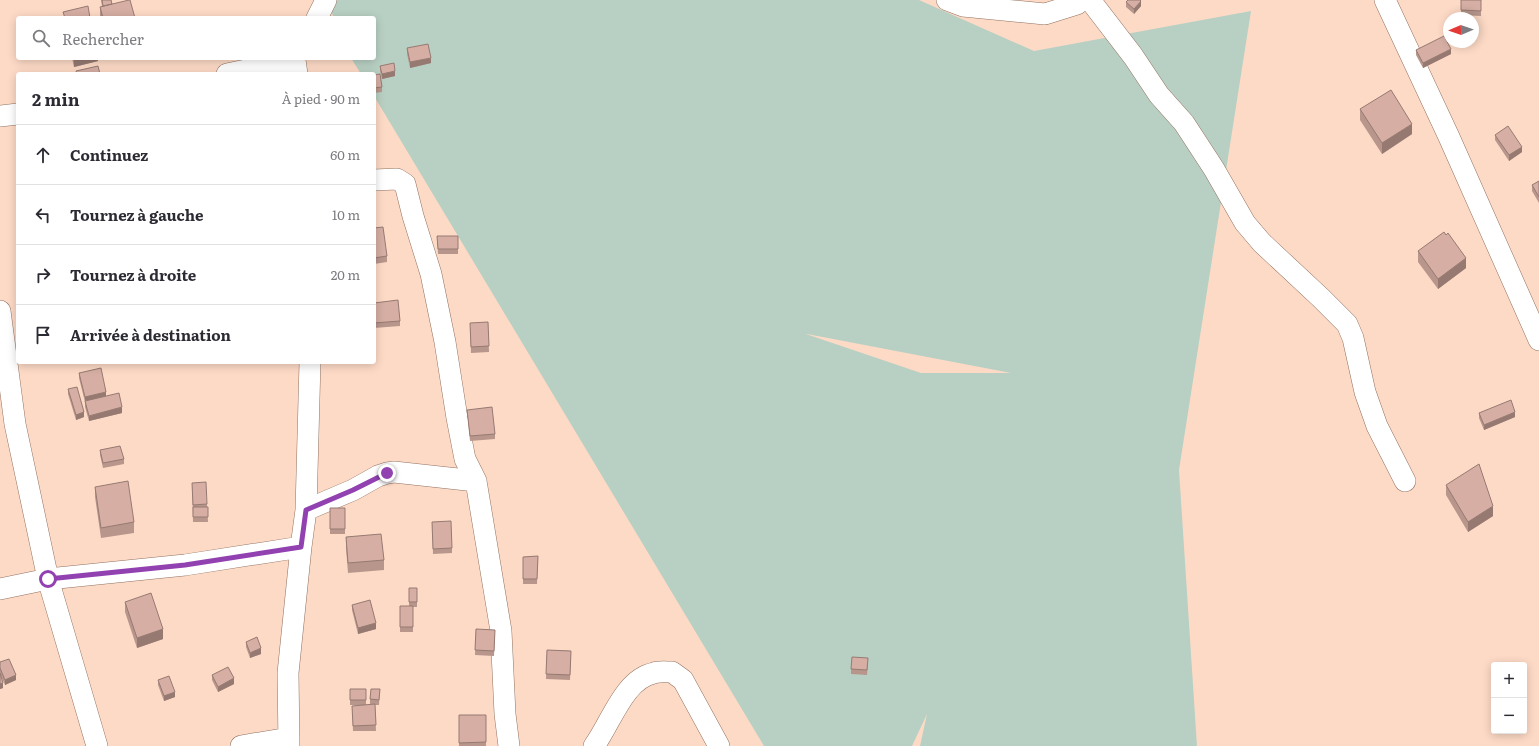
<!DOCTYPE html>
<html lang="fr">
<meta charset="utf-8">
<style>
:root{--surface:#fff;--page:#f7f7f7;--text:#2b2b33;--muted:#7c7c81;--line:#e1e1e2}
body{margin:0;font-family:Literata,serif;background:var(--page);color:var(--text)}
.controls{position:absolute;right:12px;bottom:12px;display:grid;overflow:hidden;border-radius:4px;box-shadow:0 2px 10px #0003}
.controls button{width:36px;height:36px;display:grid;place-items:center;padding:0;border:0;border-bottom:1px solid var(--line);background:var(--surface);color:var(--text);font:20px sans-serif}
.compass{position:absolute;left:1443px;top:12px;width:36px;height:36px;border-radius:50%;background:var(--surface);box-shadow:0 2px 10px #0003;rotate:268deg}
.stop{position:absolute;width:12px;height:12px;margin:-9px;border:3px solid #9241b1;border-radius:50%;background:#fff}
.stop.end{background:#9241b1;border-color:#fff;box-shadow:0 1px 4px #0008}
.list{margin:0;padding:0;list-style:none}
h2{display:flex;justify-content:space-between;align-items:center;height:52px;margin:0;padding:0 16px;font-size:17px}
h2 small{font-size:13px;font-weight:400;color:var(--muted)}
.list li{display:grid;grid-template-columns:26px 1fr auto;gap:12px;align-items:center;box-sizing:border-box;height:60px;padding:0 16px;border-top:1px solid var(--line)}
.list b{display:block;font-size:15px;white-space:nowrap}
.list em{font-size:13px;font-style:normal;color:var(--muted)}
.icon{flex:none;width:22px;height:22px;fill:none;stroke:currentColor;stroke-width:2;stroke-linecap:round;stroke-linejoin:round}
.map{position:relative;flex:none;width:1539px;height:746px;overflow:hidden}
.search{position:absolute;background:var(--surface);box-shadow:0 2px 10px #0003;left:16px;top:16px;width:360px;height:44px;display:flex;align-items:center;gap:10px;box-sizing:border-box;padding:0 14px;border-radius:4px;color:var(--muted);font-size:15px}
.panel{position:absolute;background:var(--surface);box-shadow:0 2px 10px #0003;left:16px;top:72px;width:360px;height:292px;border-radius:4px}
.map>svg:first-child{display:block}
.green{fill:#b8d0c3;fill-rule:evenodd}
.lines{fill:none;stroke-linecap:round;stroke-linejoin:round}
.street-casing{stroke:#917260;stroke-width:22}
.street{stroke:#fff;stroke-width:21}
.wall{fill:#b8968c}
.shaded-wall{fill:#967a72}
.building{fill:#d6aea3;stroke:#967a72}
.route{stroke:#9241b1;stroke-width:5}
</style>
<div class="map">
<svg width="1539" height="746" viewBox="0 0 1539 746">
<rect width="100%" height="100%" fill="#fddac6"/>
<path class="green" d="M327,0H919L1034,51L1251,11L1179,470L1197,746H920L927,714L912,746H764L374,96V74H361L351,58H374V18H334ZM806,334H807L1011,373H921Z"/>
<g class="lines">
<g class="street-casing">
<path id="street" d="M947,0L963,6L1045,14L1077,4L1081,0
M1090,0L1133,56L1159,95L1184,123L1214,169L1245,223L1262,243L1321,298L1347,324L1353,338L1365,392L1377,426L1405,481
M1385,0L1449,137L1539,340
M317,18L326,0
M227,74L295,60L297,74
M0,116L18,114
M374,180L397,179L405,184L413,216L431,274L445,342L457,418L465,459L476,481
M0,311L15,424L48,579L97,746
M306,510L353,490L378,476L387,473L394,472L476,481L501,631L505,714L509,746
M0,589L48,579L185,565L301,547
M241,746L289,738
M289,746L288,673L301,547L306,510L310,362
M594,746C611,723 624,679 654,673C659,671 666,672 672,672L683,680L719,746"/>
</g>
<use href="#street" class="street"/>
</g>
<path class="wall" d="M101,0H111L112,4L135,18H100V7L102,6Z
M1461,0H1481V16L1461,15Z
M1126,2L1141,6L1134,14L1126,7Z
M407,48L431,63L410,68L407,54Z
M1416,50L1451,54L1423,68L1416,55Z
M72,58H98V61L74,67Z
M380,66L395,76L382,79L380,71Z
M374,75L382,87V92L374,93Z
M1360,109L1412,134L1382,154L1360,120Z
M1495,135L1522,152L1509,161L1495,140Z
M1539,181V203L1532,191V185Z
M374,228L387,256V262L374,264Z
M437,236H458V254H438Z
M1418,251L1466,268L1438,289L1418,262Z
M374,303L400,321V326L374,328Z
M488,322L489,352L471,353L470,328Z
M228,362H243L228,363Z
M79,373L106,396L122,413L89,421L85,407V402L79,378Z
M68,389L84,417L76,420L68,394Z
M467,410L495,434V439L470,441Z
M1479,413L1515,417L1484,430L1479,418Z
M100,450L124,459V464L103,468L100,455Z
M192,483L207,504L208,522H193Z
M1446,485L1493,516L1468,532L1446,495Z
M95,487L134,522V533L101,538L95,497Z
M330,508H345V534H330Z
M432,522L452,548V553L433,554Z
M346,537L384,560V570L348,573L346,548Z
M538,556L537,584H523V557Z
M409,588H417V607H413V632H400V606H409Z
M125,602L163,639L137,648L125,612Z
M352,605L376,629L358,634L352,610Z
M476,629L495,635L494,656L475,655Z
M246,642L261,654L250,658L246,647Z
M547,650L571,651L570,680L546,679Z
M0,662L16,680L5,685L0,674L3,688L0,689Z
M868,663L867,675L851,674V669Z
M212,675L234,684L218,692L212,680Z
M158,680L175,697L164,701L158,685Z
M350,689H366V705H350Z
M380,689L379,705H375L376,731H353L352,706L370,705V699Z
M459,715H486V746H459Z"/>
<path class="shaded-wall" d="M1141,1V6L1134,14V9Z
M1451,49V54L1423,68V63Z
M74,58H98V61L74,67Z
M431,58V63L410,68V62Z
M395,71V76L382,79V74Z
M1412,124V134L1382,154V143Z
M1522,147V152L1509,161V155Z
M1466,258V268L1438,289V279Z
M106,392V397L85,402V397Z
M122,407V413L89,421V416Z
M84,412V417L76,420V415Z
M1515,412V417L1484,430V425Z
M1493,506V516L1468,532V522Z
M376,623V629L358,634V628Z
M163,629V639L137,648V638Z
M261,648V654L250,658V653Z
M16,675V680L5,685V680Z
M234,678V684L218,692V687Z
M3,683V688L0,689V684Z
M175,692V697L164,701V696Z"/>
<path class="building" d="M102,0H111L112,4L103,6Z
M129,0H130L135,18H103L100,7Z
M1128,0H1140L1141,1L1134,9L1126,2Z
M1461,0H1481V11L1461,10Z
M88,6L90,18H65L63,12Z
M1444,36L1451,49L1423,63L1416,50Z
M428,44L431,58L410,62L407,48Z
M394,63L395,71L382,74L380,66Z
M98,66L100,74H77L76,71Z
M380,74L382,87L374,88V75Z
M1391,90L1412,124L1382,143L1360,109Z
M1508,126L1522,147L1509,155L1495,135Z
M1539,181V197L1532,185Z
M374,208L375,219H374Z
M383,227L387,256L374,258V228Z
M1444,232L1446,235L1448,233L1466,258L1438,279L1418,251Z
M437,236H458V249H438Z
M398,300L400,321L374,323V303Z
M488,322L489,346L471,347L470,323Z
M101,368L106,392L85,397L79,373Z
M77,387L84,412L76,415L68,389Z
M119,393L122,407L89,416L85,401Z
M1511,400L1515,412L1484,425L1479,413Z
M492,407L495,434L470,436L467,410Z
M120,446L124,459L103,463L100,450Z
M1479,464L1493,506L1468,522L1446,485Z
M128,481L134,522L101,528L95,487Z
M206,482L207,504L193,505L192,483Z
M193,507H208V517H193Z
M330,508H345V529H330Z
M451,521L452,548L433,549L432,522Z
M381,534L384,560L348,563L346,537Z
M538,556L537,579H523V557Z
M409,588H417V602H409Z
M151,593L163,629L137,638L125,602Z
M370,600L376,623L358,628L352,605Z
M400,606H413V627H400Z
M476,629L495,630L494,651L475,650Z
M257,637L261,648L250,653L246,642Z
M547,650L571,651L570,675L546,674Z
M852,657L868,658L867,670L851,669Z
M9,659L16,675L5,680L0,668V662Z
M228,667L234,678L218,687L212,675Z
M0,673L3,683L0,684Z
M169,676L175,692L164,696L158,680Z
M350,689H366V700H350Z
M371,689H380L379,700L370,699Z
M375,704L376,725L353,726L352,706Z
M459,715H486V742L459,743Z"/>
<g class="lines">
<path class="route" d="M48,579L185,565L301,547L306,510L353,490L387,473"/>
</g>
</svg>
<div class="controls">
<button>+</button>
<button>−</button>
</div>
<svg class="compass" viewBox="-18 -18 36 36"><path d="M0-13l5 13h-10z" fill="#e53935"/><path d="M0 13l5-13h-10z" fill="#7c7c81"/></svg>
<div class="stop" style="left:48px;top:579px"></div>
<div class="stop end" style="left:387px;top:473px"></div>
<div class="search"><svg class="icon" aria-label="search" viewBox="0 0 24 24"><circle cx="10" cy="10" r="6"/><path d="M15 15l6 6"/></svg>Rechercher</div>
<section class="panel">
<h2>2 min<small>À pied · 90 m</small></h2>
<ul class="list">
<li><svg class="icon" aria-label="ahead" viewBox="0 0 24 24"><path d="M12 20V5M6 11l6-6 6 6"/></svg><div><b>Continuez</b></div><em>60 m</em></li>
<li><svg class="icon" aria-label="left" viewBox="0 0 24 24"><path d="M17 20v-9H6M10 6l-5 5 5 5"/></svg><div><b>Tournez à gauche</b></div><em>10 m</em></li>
<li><svg class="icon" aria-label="right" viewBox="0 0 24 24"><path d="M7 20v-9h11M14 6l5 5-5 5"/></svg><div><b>Tournez à droite</b></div><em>20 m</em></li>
<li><svg class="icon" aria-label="arrive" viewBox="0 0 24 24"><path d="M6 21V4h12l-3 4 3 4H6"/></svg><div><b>Arrivée à destination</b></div></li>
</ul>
</section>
</div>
